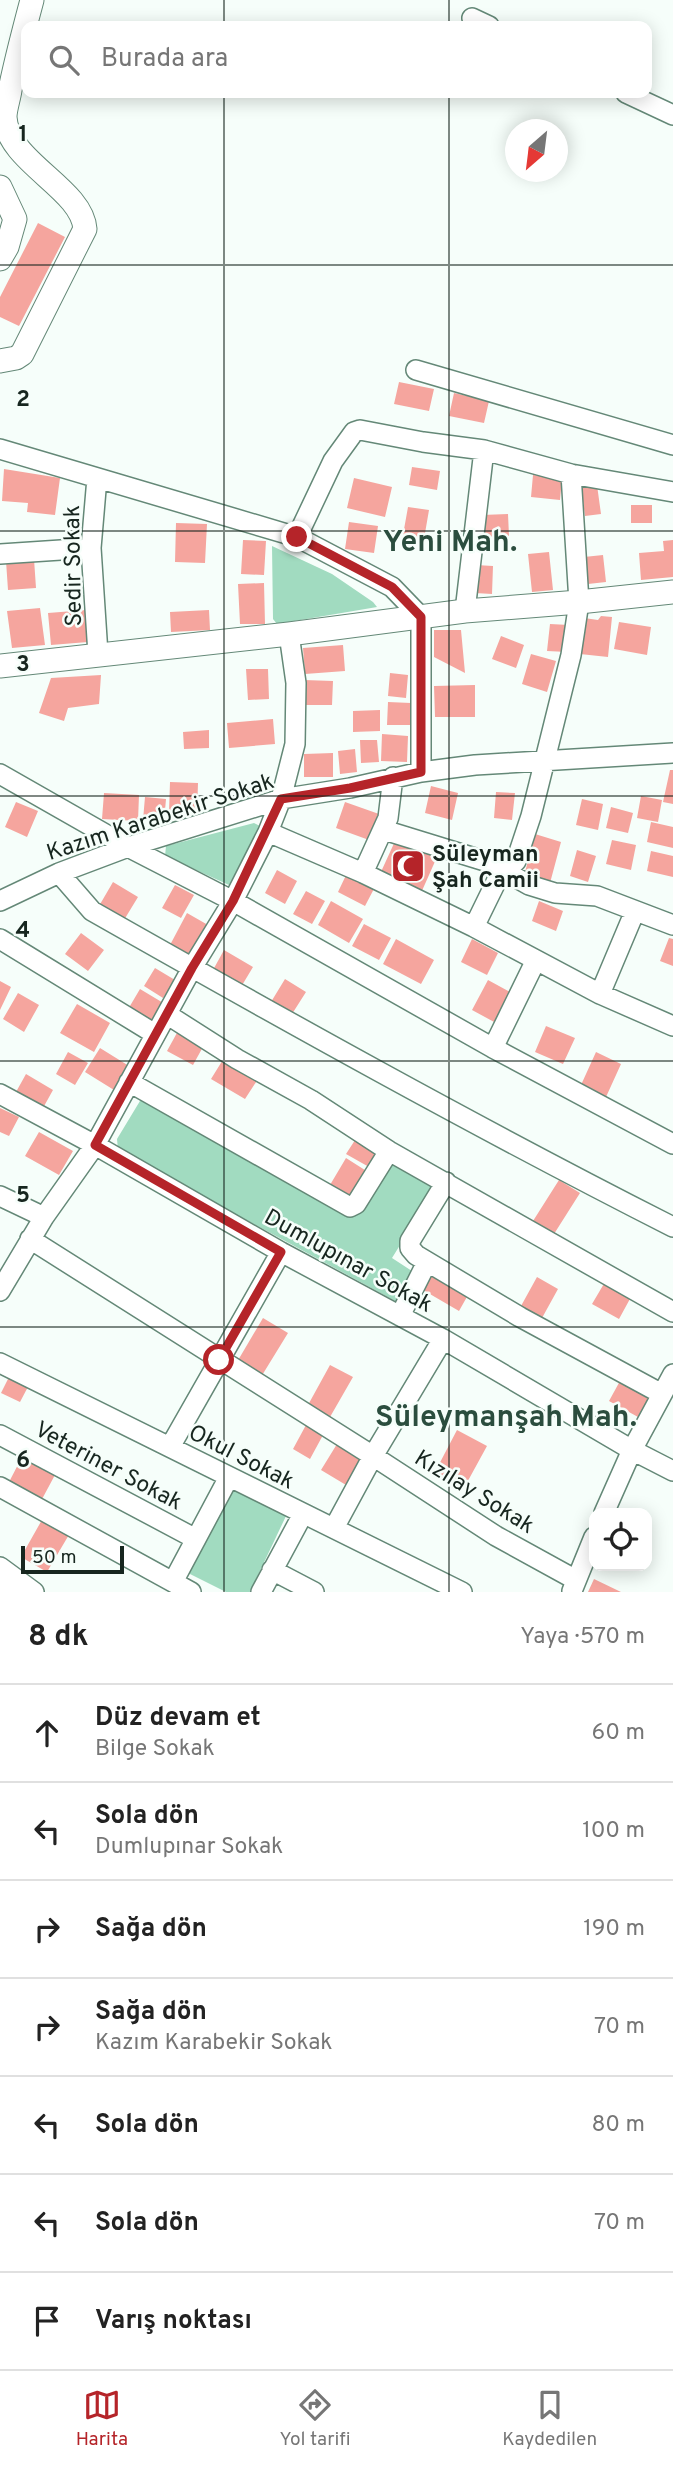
<!DOCTYPE html>
<html lang="tr">
<meta charset="utf-8">
<style>
:root{--surface:#fff;--page:#f2f2f2;--text:#222;--muted:#767676;--line:#e0e0e0;--accent:#b52429}
body{margin:0;font-family:Overpass,sans-serif;background:var(--page);color:var(--text)}
.controls{position:absolute;right:21px;bottom:21px;display:grid;overflow:hidden;border-radius:14px;box-shadow:0 4px 18px #0003}
.controls button{width:63px;height:63px;display:grid;place-items:center;padding:0;border:0;border-bottom:2px solid var(--line);background:var(--surface);color:var(--text);font:35px sans-serif}
.compass{position:absolute;left:505px;top:119px;width:63px;height:63px;border-radius:50%;background:var(--surface);box-shadow:0 4px 18px #0003;rotate:208deg}
.scale{position:absolute;left:21px;bottom:18px;width:103px;box-sizing:border-box;padding-left:7px;border:4px solid #17261f;border-top:0;font-size:19px;line-height:24px;white-space:nowrap;color:#17261f;-webkit-text-stroke:5px #f6fefa;paint-order:stroke}
.stop{position:absolute;width:21px;height:21px;margin:-16px;border:5px solid #b52429;border-radius:50%;background:#fff}
.stop.end{background:#b52429;border-color:#fff;box-shadow:0 2px 7px #0008}
.list{margin:0;padding:0;list-style:none}
h2{display:flex;justify-content:space-between;align-items:center;height:91px;margin:0;padding:0 28px;font-size:30px}
h2 small{font-size:23px;font-weight:400;color:var(--muted)}
.list li{display:grid;grid-template-columns:46px 1fr auto;gap:21px;align-items:center;box-sizing:border-box;height:98px;padding:0 28px;border-top:2px solid var(--line)}
.list b{display:block;font-size:26px;white-space:nowrap}
.list p{margin:0;font-size:23px;white-space:nowrap;color:var(--muted)}
.list em{font-size:23px;font-style:normal;color:var(--muted)}
.icon{flex:none;width:38px;height:38px;fill:none;stroke:currentColor;stroke-width:2;stroke-linecap:round;stroke-linejoin:round}
.map{position:relative;flex:none;width:673px;height:1592px;overflow:hidden}
.search{position:absolute;background:var(--surface);box-shadow:0 4px 18px #0003;left:21px;right:21px;top:21px;height:77px;display:flex;align-items:center;gap:18px;box-sizing:border-box;padding:0 24px;border-radius:14px;color:var(--muted);font-size:26px}
.sheet{height:777px;background:var(--surface)}
nav{display:flex;justify-content:space-around;align-items:center;box-sizing:border-box;height:98px;border-top:2px solid var(--line);background:var(--surface);font-size:19px;color:var(--muted)}
nav a{display:grid;justify-items:center;gap:4px}
nav .on{color:var(--accent)}
.map>svg:first-child{display:block}
.green{fill:#a1dbc0}
.building{fill:#f5a59e}
.lines{fill:none;stroke-linecap:round;stroke-linejoin:round}
.minor-casing{stroke:#648877;stroke-width:22}
.major-casing{stroke:#648877;stroke-width:25}
.minor{stroke:#fff;stroke-width:19}
.major{stroke:#fff;stroke-width:23}
.route{stroke:#b52429;stroke-width:9}
.grid{fill:none;stroke:#17261f;stroke-width:2;stroke-opacity:0.55}
.labels{text-anchor:middle;stroke-width:5;stroke-linejoin:round;paint-order:stroke}
.street-label{font-size:23px;fill:#17261f;stroke:#f6fefa}
.poi-label{font-size:23px;font-weight:bold;fill:#17261f;stroke:#f6fefa;text-anchor:start}
.district-label{font-size:30px;font-weight:bold;fill:#2b4d3e;stroke:#f6fefa}
.grid-label{font-size:23px;text-anchor:middle;font-weight:bold;fill:#17261f;stroke:#f6fefa;stroke-width:5;stroke-linejoin:round;paint-order:stroke}
</style>
<div class="map">
<svg width="673" height="1592" viewBox="0 0 673 1592">
<rect width="100%" height="100%" fill="#f6fefa"/>
<path class="green" d="M272,546L332,574L373,602L377,607L277,624L273,619Z
M254,823L260,826L229,885L165,856L166,846Z
M143,1096L349,1214L391,1162L436,1187L392,1258L415,1273L397,1302L118,1150L117,1139Z
M230,1487L286,1516L250,1592H226L188,1573Z"/>
<path class="building" d="M38,223L65,237L19,326L0,317V297Z
M399,382L434,389L429,411L394,404Z
M454,393L489,401L484,423L449,416Z
M412,467L440,471L437,490L409,485Z
M4,469L60,478L55,515L27,512L28,503L2,501Z
M533,475L562,478L560,500L531,497Z
M354,478L392,487L385,517L347,508Z
M597,485L601,514L585,516L581,487Z
M631,505H652V523H631Z
M408,507L429,510L424,539L403,535Z
M508,514L509,536L483,537L482,515Z
M349,522L378,526L374,553L345,549Z
M176,523L207,524L205,563L175,562Z
M243,540L266,541L264,575L241,574Z
M673,540V577L641,580L639,553L664,551L663,541Z
M549,552L553,590L532,592L528,554Z
M603,555L606,582L588,584L584,557Z
M34,559L36,588L8,590L6,561Z
M476,565L493,566L492,594L475,593Z
M264,583L265,624H240L238,584Z
M40,608L45,645L12,648L7,611Z
M86,610L88,642L51,645L48,613Z
M209,610L210,630L171,632L170,612Z
M601,616L612,617L608,657L580,654L584,618L598,620Z
M619,622L651,627L647,655L614,649Z
M550,624L569,625L567,652L547,651Z
M434,630H461L465,673L434,657Z
M501,636L524,645L516,668L492,659Z
M343,645L345,671L305,674L303,648Z
M531,654L556,661L547,692L522,684Z
M246,669H268L269,699L248,700Z
M390,673L408,675L406,698L388,696Z
M101,675L99,704L68,708L64,721L39,713L51,678Z
M304,680L333,681L332,705H304Z
M475,685V717H435L434,686Z
M388,702L411,703V725H387Z
M380,710V731L353,732V711Z
M273,719L275,744L229,748L227,723Z
M209,730V748L184,749L183,732Z
M382,734L408,736L407,762L381,761Z
M360,740H377L379,762L361,763Z
M355,749L357,772L340,774L338,751Z
M333,753V777H304V754Z
M670,770H673V804L663,802Z
M170,782L198,783L197,813L169,812Z
M431,786L458,793L452,820L425,813Z
M496,792L515,793L512,820L494,818Z
M104,793L139,795L138,821L102,819Z
M641,796L662,800L658,822L637,818Z
M145,797L166,799L164,822L143,820Z
M582,799L603,804L598,830L576,825Z
M16,802L38,811L27,837L5,827Z
M345,802L379,814L369,840L336,828Z
M611,807L633,813L628,833L606,828Z
M651,822L673,827V848L647,842Z
M535,834L561,842L550,883L524,876Z
M396,839L437,857L421,893L380,874Z
M612,840L636,845L631,870L606,864Z
M577,850L596,856L588,882L570,876Z
M651,851L673,856V877L647,871Z
M277,870L297,881L285,904L265,893Z
M348,871L376,885L365,906L338,892Z
M113,882L138,897L124,920L99,906Z
M175,885L194,895L181,918L162,908Z
M306,891L325,901L312,924L293,914Z
M331,901L363,919L349,943L318,925Z
M539,901L563,911L556,931L532,921Z
M187,913L208,925L191,957L170,945Z
M364,924L391,938L379,960L352,946Z
M81,933L104,950L88,971L65,954Z
M669,938L673,939V966L660,961Z
M396,939L434,960L421,984L383,964Z
M472,939L498,953L487,975L461,962Z
M224,950L253,967L241,987L213,970Z
M155,968L175,980L163,998L144,986Z
M285,979L306,992L292,1014L271,1002Z
M488,980L512,993L496,1023L472,1010Z
M0,981L11,987L0,1010Z
M140,989L165,1004L152,1026L127,1011Z
M18,993L39,1005L24,1032L3,1019Z
M77,1004L110,1023L94,1052L60,1033Z
M546,1026L575,1038L563,1064L535,1052Z
M178,1031L204,1045L193,1065L167,1051Z
M100,1048L129,1066L114,1090L85,1072Z
M68,1052L88,1063L75,1085L56,1074Z
M596,1052L621,1064L606,1097L581,1085Z
M224,1058L258,1079L245,1099L211,1079Z
M26,1074L53,1090L43,1108L16,1092Z
M0,1108L19,1117L9,1136L0,1132Z
M39,1132L73,1151L59,1175L25,1156Z
M357,1137L379,1150L369,1167L346,1154Z
M346,1158L368,1172L352,1198L330,1185Z
M559,1180L580,1193L554,1234L533,1221Z
M432,1274L468,1295L459,1311L423,1290Z
M537,1277L558,1289L542,1318L521,1306Z
M605,1282L631,1297L619,1319L592,1304Z
M263,1318L288,1333L261,1377L237,1362Z
M330,1365L353,1377L330,1417L308,1405Z
M11,1373L30,1383L20,1402L1,1393Z
M620,1381L649,1398L638,1417L609,1401Z
M306,1425L323,1435L310,1459L293,1449Z
M457,1430L487,1446L464,1488L435,1472Z
M337,1444L361,1459L346,1485L321,1470Z
M23,1455L56,1473L41,1501L8,1484Z
M43,1518L70,1533L47,1572L21,1557Z
M594,1579L621,1592H588Z"/>
<g class="lines">
<g class="minor-casing">
<path id="minor" d="M472,18L489,26
M626,93L673,115
M416,370L673,445
M0,449L297,537L392,587L421,617V772
M97,478L91,548L98,654
M297,537L333,461L354,432L360,430L423,442L484,450L571,474L673,492
M0,554L91,548
M465,611L484,450
M0,774L128,847L233,901L493,1048L673,1144
M384,830L488,862L529,885L555,893L597,896L673,925
M268,832L363,873L474,927L600,994L673,1026
M59,873L92,911C284,1020 476,1127 673,1227
M363,873L388,818L393,777
M0,901L59,873L128,847L281,799L350,788L421,772L475,765L673,753
M474,927L497,880L516,861L531,816L571,655L579,602L571,474
M0,939L155,1034
M600,994L635,911
M168,1015L237,1059L311,1100L389,1151L673,1312
M493,1048L536,960
M129,1082L350,1207L356,1204L389,1151
M0,1094L95,1145L281,1252L443,1339L632,1450L673,1471
M446,1182L410,1241V1248L416,1255L520,1317L662,1394
M0,1196L44,1217
M30,1239L373,1456L496,1536L576,1580
M0,1291L44,1217L95,1145L192,968L233,901L268,832L281,799L295,744L296,683L289,634
M400,1316L427,1262
M0,1363L462,1592
M0,1435L196,1539
M170,1447L281,1252
M0,1487L191,1592
M604,1513L632,1450L673,1374
M334,1528L373,1456L443,1339
M0,1567L34,1592
M272,1570L314,1592
M173,1582L229,1477
M0,1586L8,1592
M572,1591L594,1537
M261,1592L303,1514"/>
</g>
<g class="major-casing">
<path id="major" d="M0,187L15,219L7,247L0,259
M0,361L16,358L22,354L85,229C82,188 7,162 5,117C5,109 9,98 10,90C16,60 24,30 32,0
M0,666L289,634L465,611L579,602L673,592"/>
</g>
<use href="#minor" class="minor"/>
<use href="#major" class="major"/>
</g>
<g class="lines">
<path class="route" d="M219,1360L281,1252L95,1145L192,968L233,901L281,799L350,788L421,772V617L392,587L297,537"/>
</g>
<path class="grid" d="M224,0V26M449,0V26M224,93V1592M449,93V1592M0,265H673M0,531H673M0,796H673M0,1061H673M0,1327H673"/>
<defs>
<g id="mosque-square" transform="scale(1.75)"><rect x="-9" y="-9" width="18" height="18" rx="4" fill="#b52429" stroke="#f6fefa"/><path d="M3.5-4.9A6 6 0 1 0 3.5 4.9A5 5 0 1 1 3.5-4.9Z" fill="#fff"/></g>
</defs>
<g fill-rule="evenodd">
<use href="#mosque-square" x="408" y="866"/>
</g>
<g class="labels">
<g class="street-label">
<text transform="translate(72 566) rotate(-91)" y="8">Sedir Sokak</text>
<text transform="translate(160 816) rotate(-18)" y="8">Kazım Karabekir Sokak</text>
<text transform="translate(349 1260) rotate(29)" y="8">Dumlupınar Sokak</text>
<text transform="translate(242 1456) rotate(27)" y="8">Okul Sokak</text>
<text transform="translate(109 1465) rotate(28)" y="8">Veteriner Sokak</text>
<text transform="translate(475 1491) rotate(32)" y="8">Kızılay Sokak</text>
</g>
<g class="poi-label">
<text x="432" y="861">Süleyman<tspan x="432" dy="26">Şah Camii</tspan></text>
</g>
<g class="district-label">
<text x="450" y="551">Yeni Mah.</text>
<text x="506" y="1426">Süleymanşah Mah.</text>
</g>
</g>
<g class="grid-label">
<text x="23" y="141">1</text>
<text x="23" y="406">2</text>
<text x="23" y="671">3</text>
<text x="23" y="937">4</text>
<text x="23" y="1202">5</text>
<text x="23" y="1467">6</text>
</g>
</svg>
<div class="controls">
<button><svg class="icon" aria-label="locate" viewBox="0 0 24 24"><circle cx="12" cy="12" r="6"/><path d="M12 2v4M12 18v4M2 12h4M18 12h4"/></svg></button>
</div>
<svg class="compass" viewBox="-18 -18 36 36"><path d="M0-13l5 13h-10z" fill="#e53935"/><path d="M0 13l5-13h-10z" fill="#767676"/></svg>
<div class="scale">50 m</div>
<div class="stop" style="left:219px;top:1360px"></div>
<div class="stop end" style="left:297px;top:537px"></div>
<div class="search"><svg class="icon" aria-label="search" viewBox="0 0 24 24"><circle cx="10" cy="10" r="6"/><path d="M15 15l6 6"/></svg>Burada ara</div>
</div>
<section class="sheet">
<h2>8 dk<small>Yaya · 570 m</small></h2>
<ul class="list">
<li><svg class="icon" aria-label="ahead" viewBox="0 0 24 24"><path d="M12 20V5M6 11l6-6 6 6"/></svg><div><b>Düz devam et</b><p>Bilge Sokak</p></div><em>60 m</em></li>
<li><svg class="icon" aria-label="left" viewBox="0 0 24 24"><path d="M17 20v-9H6M10 6l-5 5 5 5"/></svg><div><b>Sola dön</b><p>Dumlupınar Sokak</p></div><em>100 m</em></li>
<li><svg class="icon" aria-label="right" viewBox="0 0 24 24"><path d="M7 20v-9h11M14 6l5 5-5 5"/></svg><div><b>Sağa dön</b></div><em>190 m</em></li>
<li><svg class="icon" aria-label="right" viewBox="0 0 24 24"><path d="M7 20v-9h11M14 6l5 5-5 5"/></svg><div><b>Sağa dön</b><p>Kazım Karabekir Sokak</p></div><em>70 m</em></li>
<li><svg class="icon" aria-label="left" viewBox="0 0 24 24"><path d="M17 20v-9H6M10 6l-5 5 5 5"/></svg><div><b>Sola dön</b></div><em>80 m</em></li>
<li><svg class="icon" aria-label="left" viewBox="0 0 24 24"><path d="M17 20v-9H6M10 6l-5 5 5 5"/></svg><div><b>Sola dön</b></div><em>70 m</em></li>
<li><svg class="icon" aria-label="arrive" viewBox="0 0 24 24"><path d="M6 21V4h12l-3 4 3 4H6"/></svg><div><b>Varış noktası</b></div></li>
</ul>
</section>
<nav>
<a class="on"><svg class="icon" aria-label="map" viewBox="0 0 24 24"><path d="M3 6l6-2 6 2 6-2v14l-6 2-6-2-6 2zM9 4v14M15 6v14"/></svg>Harita</a>
<a><svg class="icon" aria-label="directions" viewBox="0 0 24 24"><path d="M12 3l9 9-9 9-9-9zM9 14v-3h6M13 9l2 2-2 2"/></svg>Yol tarifi</a>
<a><svg class="icon" aria-label="saved" viewBox="0 0 24 24"><path d="M7 4h10v16l-5-4-5 4z"/></svg>Kaydedilen</a>
</nav>
